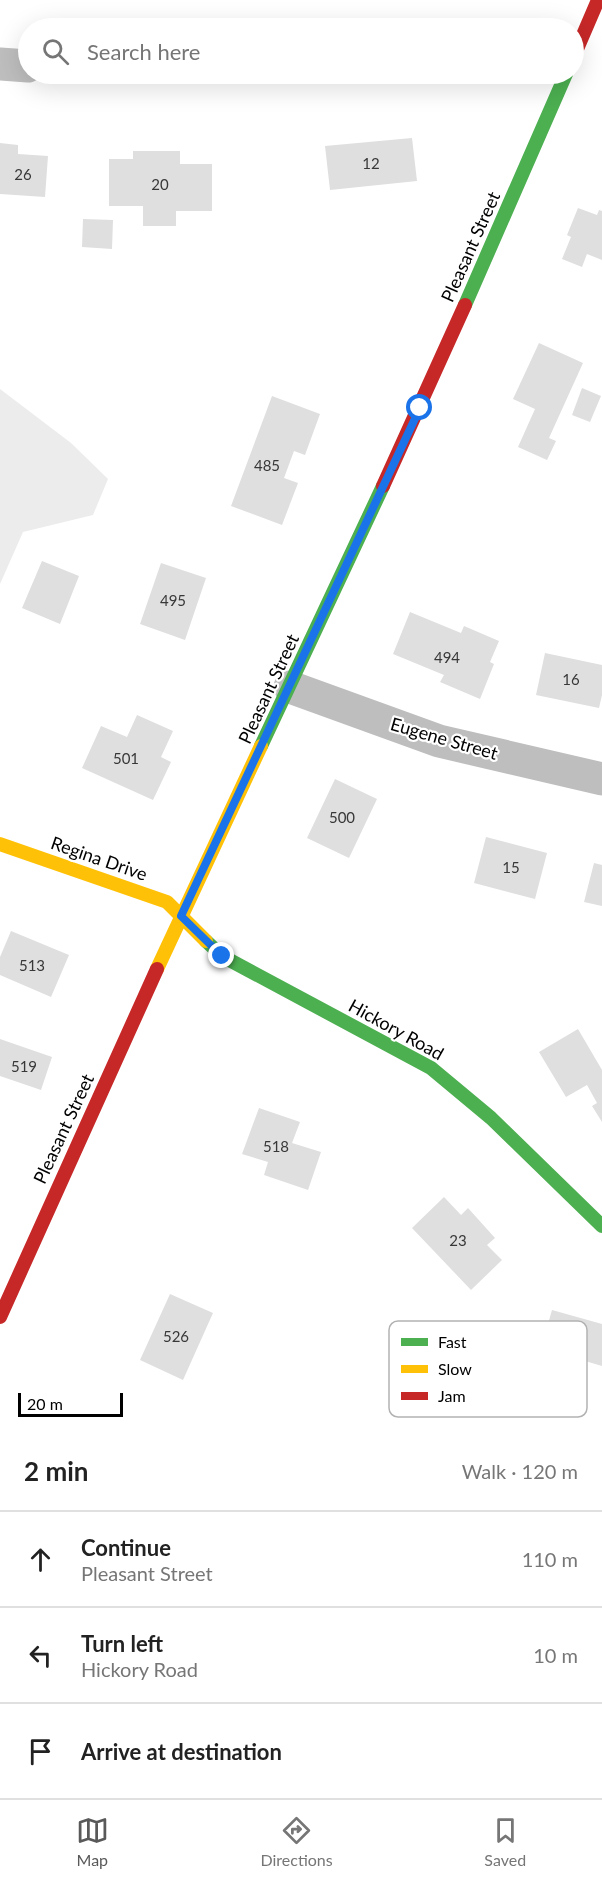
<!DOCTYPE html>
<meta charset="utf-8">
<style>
:root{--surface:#fff;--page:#f6f6f6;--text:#222;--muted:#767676;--line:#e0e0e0;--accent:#595959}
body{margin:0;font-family:Lato,sans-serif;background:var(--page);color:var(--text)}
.scale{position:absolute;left:18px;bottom:15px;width:105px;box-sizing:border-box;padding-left:6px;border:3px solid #000;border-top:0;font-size:16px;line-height:21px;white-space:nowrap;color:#000;-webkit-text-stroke:4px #fff;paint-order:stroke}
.stop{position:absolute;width:18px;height:18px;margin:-14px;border:4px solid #1a73e8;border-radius:50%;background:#fff}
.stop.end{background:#1a73e8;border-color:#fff;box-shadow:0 2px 6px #0008}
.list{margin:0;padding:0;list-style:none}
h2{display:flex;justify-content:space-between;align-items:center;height:78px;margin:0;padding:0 24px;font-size:26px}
h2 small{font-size:20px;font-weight:400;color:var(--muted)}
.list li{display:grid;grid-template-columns:39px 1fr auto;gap:18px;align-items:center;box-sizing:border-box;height:96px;padding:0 24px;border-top:2px solid var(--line)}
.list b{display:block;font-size:22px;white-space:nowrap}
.list p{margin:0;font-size:20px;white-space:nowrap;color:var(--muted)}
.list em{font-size:20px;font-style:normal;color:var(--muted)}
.icon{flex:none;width:33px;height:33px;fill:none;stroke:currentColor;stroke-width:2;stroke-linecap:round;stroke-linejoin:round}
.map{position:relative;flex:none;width:602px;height:1432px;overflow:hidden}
.search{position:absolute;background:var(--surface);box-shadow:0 6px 24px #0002;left:18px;right:18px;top:18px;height:66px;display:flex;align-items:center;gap:15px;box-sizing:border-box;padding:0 21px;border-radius:33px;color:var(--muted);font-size:22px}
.sheet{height:366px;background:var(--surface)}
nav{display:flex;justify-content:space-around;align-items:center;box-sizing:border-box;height:84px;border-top:2px solid var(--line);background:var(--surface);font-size:16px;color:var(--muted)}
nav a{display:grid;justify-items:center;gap:3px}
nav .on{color:var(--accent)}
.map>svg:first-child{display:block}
.green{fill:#ececec}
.building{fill:#dfdfdf}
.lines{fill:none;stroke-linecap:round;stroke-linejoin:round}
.street{stroke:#bebebe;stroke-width:33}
.fast{stroke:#4caf50;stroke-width:14}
.slow{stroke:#ffc107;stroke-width:14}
.jam{stroke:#c62828;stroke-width:14}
.route{stroke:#1a73e8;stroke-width:8}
.labels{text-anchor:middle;stroke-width:4.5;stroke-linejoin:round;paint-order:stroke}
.number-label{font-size:15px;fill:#383838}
.street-label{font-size:18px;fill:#000;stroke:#fff}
.key{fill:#fff;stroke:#b2b2b2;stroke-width:1.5}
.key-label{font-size:16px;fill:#000}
</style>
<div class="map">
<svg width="602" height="1432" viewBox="0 0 602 1432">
<rect width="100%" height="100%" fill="#fff"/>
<path class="green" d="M0,389L71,443L108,479L93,515L23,532L0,584Z"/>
<path class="building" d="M412,138L417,181L330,190L325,146Z
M0,143L18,145V154L48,156L45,197L0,194Z
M133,151H180V164H212V211H176V226H143V206H109V159H133Z
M578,208L597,215L599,210L602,211V260L587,254L582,267L562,259L571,237L567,235Z
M83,219L113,220L112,249L82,247Z
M539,343L583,363L549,438L556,441L547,460L518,447L535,409L513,399Z
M582,388L601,396L590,422L572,415Z
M272,396L320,414L305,455L294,451L284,478L298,483L282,525L231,506Z
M42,561L79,576L60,624L22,608Z
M161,563L206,578L185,640L140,624Z
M410,612L461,633L464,626L499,641L490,662L494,664L480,699L440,682L444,675L393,654Z
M545,653L602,665V695L599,708L536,695Z
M137,715L173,731L161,757L171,762L153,800L82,768L101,726L127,737Z
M335,779L377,799L349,858L307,838Z
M486,837L547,853L535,899L474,883Z
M594,863L602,865V906L584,902Z
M11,931L69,955L51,997L0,975V957Z
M578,1029L602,1070V1122L592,1106L597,1103L587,1085L566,1097L539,1052Z
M0,1039L52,1057L41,1090L0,1076Z
M259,1108L300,1122L292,1143L321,1152L308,1190L264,1175L268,1162L242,1154Z
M444,1197L461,1215L468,1208L495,1238L487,1245L502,1260L471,1290L412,1228Z
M170,1294L213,1313L183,1380L140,1360Z
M552,1310L602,1324V1366L541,1348Z"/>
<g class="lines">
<path class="street" d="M0,64L28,66
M290,687L439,741L602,779"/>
<path class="fast" d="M465,305L566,74
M261,746L383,486
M206,941L222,956L431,1068L491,1118L602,1226"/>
<path class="slow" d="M0,844L167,902L206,941
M157,969L261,746"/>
<path class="jam" d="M574,56L598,0
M383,486L465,305
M0,1317L157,969"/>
</g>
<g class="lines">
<path class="route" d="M222,956L181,916L420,408"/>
</g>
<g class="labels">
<g class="number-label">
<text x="371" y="169">12</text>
<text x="23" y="180">26</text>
<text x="160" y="190">20</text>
<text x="267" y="471">485</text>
<text x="173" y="606">495</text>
<text x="447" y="663">494</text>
<text x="571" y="685">16</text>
<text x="126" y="764">501</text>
<text x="342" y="823">500</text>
<text x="511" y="873">15</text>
<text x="32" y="971">513</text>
<text x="24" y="1072">519</text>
<text x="276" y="1152">518</text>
<text x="458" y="1246">23</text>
<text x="176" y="1342">526</text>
</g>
<g class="street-label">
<text transform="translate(471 247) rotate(-66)" y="6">Pleasant Street</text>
<text transform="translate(269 689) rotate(-65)" y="6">Pleasant Street</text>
<text transform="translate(444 739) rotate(16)" y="6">Eugene Street</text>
<text transform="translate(99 859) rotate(19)" y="6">Regina Drive</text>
<text transform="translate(396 1030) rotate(29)" y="6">Hickory Road</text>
<text transform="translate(64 1129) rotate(-65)" y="6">Pleasant Street</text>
</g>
</g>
<rect x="389" y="1321" width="198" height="96" rx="9" class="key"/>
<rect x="401" y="1338" width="27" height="8" fill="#4caf50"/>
<rect x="401" y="1365" width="27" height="8" fill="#ffc107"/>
<rect x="401" y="1392" width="27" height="8" fill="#c62828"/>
<g class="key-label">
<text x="438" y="1348">Fast</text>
<text x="438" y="1375">Slow</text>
<text x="438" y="1402">Jam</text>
</g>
</svg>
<div class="scale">20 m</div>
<div class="stop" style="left:420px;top:408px"></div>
<div class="stop end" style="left:222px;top:956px"></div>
<div class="search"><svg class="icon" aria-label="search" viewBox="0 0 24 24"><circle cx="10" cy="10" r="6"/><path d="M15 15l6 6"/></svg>Search here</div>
</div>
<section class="sheet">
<h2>2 min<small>Walk · 120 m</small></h2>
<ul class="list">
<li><svg class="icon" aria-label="ahead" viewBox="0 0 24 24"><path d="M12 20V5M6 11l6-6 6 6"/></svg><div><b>Continue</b><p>Pleasant Street</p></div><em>110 m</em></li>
<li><svg class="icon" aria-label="left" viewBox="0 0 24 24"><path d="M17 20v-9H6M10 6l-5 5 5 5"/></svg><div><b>Turn left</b><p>Hickory Road</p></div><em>10 m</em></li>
<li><svg class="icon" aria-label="arrive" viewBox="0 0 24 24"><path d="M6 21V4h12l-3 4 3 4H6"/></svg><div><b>Arrive at destination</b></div></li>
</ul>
</section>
<nav>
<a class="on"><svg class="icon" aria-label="map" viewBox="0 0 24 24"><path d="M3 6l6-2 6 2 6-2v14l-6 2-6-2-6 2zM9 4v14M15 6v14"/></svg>Map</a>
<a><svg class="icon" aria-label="directions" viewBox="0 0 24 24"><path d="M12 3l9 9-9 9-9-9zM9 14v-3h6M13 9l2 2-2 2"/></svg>Directions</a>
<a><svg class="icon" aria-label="saved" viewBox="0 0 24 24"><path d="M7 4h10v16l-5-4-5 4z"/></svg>Saved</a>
</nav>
